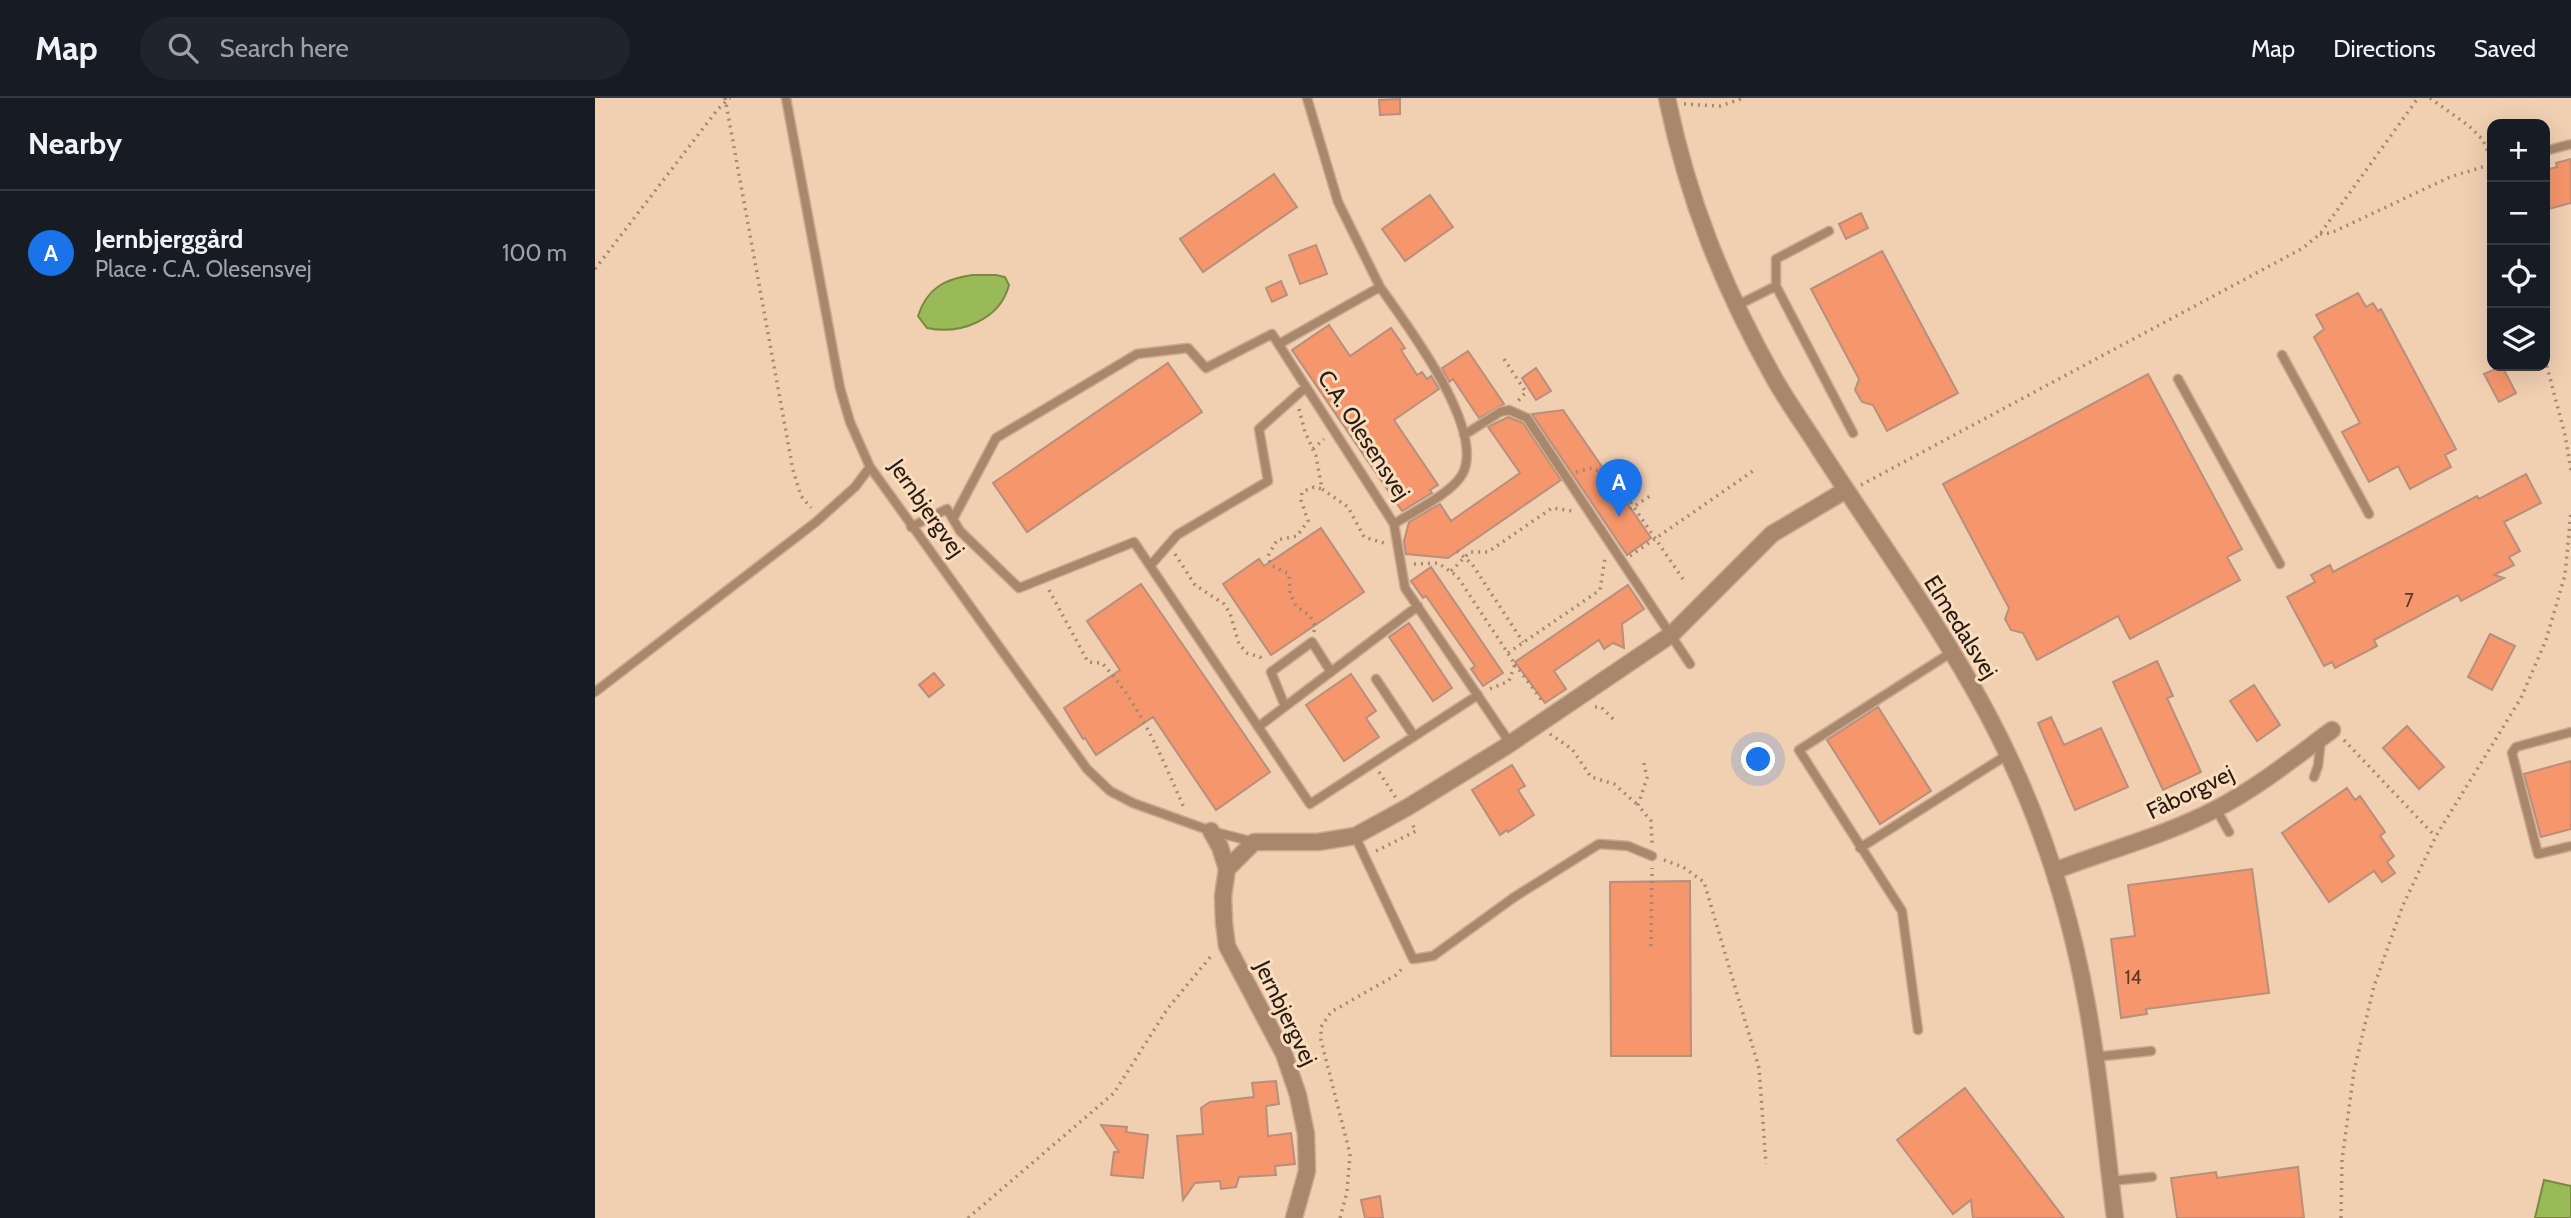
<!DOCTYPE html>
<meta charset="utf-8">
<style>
:root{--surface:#171b24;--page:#20242c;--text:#f1f3f6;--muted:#9ea1a6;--line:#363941;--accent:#1a73e8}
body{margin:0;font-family:Cabin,sans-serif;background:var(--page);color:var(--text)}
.controls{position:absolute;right:21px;top:21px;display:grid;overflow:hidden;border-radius:14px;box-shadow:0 7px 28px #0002}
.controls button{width:63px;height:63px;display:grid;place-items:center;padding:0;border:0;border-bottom:2px solid var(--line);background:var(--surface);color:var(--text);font:35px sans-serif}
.you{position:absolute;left:1164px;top:662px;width:24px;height:24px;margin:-18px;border:5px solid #fff;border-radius:50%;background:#1a73e8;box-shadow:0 0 0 10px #1a73e833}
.badge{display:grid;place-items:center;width:46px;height:46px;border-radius:50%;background:var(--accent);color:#fff;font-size:23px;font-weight:700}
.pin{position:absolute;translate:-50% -58px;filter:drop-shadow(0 2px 4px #0008)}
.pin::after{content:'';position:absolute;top:37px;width:24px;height:21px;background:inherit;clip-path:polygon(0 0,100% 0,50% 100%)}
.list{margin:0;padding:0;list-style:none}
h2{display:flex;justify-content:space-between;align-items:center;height:91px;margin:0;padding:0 28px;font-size:30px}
h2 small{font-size:23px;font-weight:400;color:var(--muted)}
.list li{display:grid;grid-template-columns:46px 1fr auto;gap:21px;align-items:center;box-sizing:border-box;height:126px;padding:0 28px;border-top:2px solid var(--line)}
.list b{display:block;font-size:26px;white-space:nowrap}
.list p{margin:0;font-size:23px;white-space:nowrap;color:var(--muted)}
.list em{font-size:23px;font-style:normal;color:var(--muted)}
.icon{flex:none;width:38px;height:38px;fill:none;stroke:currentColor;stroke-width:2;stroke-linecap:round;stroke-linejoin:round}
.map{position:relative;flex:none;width:1976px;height:1120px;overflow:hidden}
header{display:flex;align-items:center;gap:42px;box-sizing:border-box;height:98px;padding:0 35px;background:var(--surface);border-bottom:2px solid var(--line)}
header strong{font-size:33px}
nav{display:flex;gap:38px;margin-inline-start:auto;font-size:24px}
.search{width:490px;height:63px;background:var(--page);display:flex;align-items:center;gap:18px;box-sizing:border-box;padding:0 24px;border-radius:38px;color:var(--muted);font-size:26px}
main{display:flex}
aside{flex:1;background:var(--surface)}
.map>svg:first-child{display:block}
.water{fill:#9ab958;stroke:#788a42;stroke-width:2}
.building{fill:#f5966c;stroke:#b88f7e;stroke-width:2}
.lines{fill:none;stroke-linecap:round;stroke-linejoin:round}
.service-casing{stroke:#c9ab91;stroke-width:11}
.minor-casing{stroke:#c9ab91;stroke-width:19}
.path{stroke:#a38972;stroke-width:3.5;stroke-dasharray:2 5;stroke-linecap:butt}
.service{stroke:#a8876a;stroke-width:8}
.minor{stroke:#a8876a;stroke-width:16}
.labels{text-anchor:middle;stroke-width:6;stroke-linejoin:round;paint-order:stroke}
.number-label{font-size:19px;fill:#5b3a27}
.street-label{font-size:23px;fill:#281c10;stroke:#feddbe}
</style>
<header>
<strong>Map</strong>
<div class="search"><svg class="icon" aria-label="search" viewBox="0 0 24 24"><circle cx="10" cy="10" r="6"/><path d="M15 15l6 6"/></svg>Search here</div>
<nav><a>Map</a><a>Directions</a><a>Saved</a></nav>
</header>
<main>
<aside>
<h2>Nearby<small></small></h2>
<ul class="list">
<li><span class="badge">A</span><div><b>Jernbjerggård</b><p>Place · C.A. Olesensvej</p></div><em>100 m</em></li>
</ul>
</aside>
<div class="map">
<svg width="1976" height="1120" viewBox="0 0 1976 1120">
<rect width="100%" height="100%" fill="#f1cfb1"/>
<path class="water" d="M377,177H401L410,179L414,187C405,222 365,237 332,230L323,218C332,190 350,181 377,177Z
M1949,1082L1976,1088V1120H1940Z"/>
<path class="building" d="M805,1V16L785,17L784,2Z
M1976,61V105L1950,112V72L1962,69L1961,65Z
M679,76L702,109L608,174L585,141Z
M835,97L858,129L810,163L787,131Z
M1266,115L1273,130L1251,141L1244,126Z
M721,147L732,176L705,186L694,157Z
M1287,153L1363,295L1292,333L1278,307L1267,304L1260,292L1264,281L1216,191Z
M686,183L692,197L677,204L671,190Z
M1763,195L1771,209L1778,205L1783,213L1786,211L1861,351L1850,357L1856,369L1815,391L1803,368L1774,384L1747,334L1765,325L1719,239L1729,231L1721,217Z
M734,227L755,258L796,230L810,250L806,252L822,277L827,274L832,281L836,278L844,291L799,322L843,387L835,392L837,395L807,413L697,252Z
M873,253L909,306L884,320L858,281L854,284L847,270Z
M573,265L607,314L432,434L398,385Z
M1907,268L1921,295L1904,304L1889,276Z
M941,270L956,293L941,302L927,280Z
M1553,276L1647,451L1632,459L1645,482L1535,541L1523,518L1442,562L1428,535L1416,532L1410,521L1414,510L1348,386Z
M968,312L1056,440L1032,457L937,316Z
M913,319L928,325L966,382L853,460L811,456L809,443L814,424L845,406L856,423L925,375L893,329Z
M1931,376L1946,405L1909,424L1925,453L1914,459L1919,467L1899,477L1909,480L1866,503L1863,497L1779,542L1782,548L1740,570L1737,564L1729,568L1692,499L1720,484L1716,477L1735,467L1738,474L1882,398L1884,401Z
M726,430L769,494L676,557L628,486L664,461L669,468Z
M836,469L908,575L888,588L876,571L880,568L831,498L828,500L816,483Z
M546,486L675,674L621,712L558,619L501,657L490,640L488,641L469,610L525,572L492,523Z
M1033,487L1049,511L1027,526L1029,550L1018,545L1009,551L1004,542L959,573L971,591L950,605L920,564Z
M814,525L857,590L838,603L794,539Z
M1895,536L1920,548L1897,592L1873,579Z
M1562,563L1578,598L1572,600L1606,674L1568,692L1518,584Z
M339,575L349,587L334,599L324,587Z
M756,576L781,613L771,620L784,639L749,663L711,607Z
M1659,587L1685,627L1662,643L1635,603Z
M1283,609L1336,693L1285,726L1232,642Z
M1456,619L1469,647L1506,630L1533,689L1480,712L1443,625Z
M1812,628L1849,669L1824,691L1788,650Z
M1976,663V731L1946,739L1929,676Z
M917,667L930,688L923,692L939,717L913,734L912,732L905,737L877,692Z
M1752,690L1760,702L1765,698L1790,734L1785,738L1799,758L1792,764L1800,775L1787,784L1779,773L1734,804L1687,735Z
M1657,771L1674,895L1551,911L1552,916L1526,920L1516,841L1540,838L1533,787Z
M1095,783L1096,958H1016L1015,784Z
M681,983L684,1006L671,1008L673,1038L696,1035L700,1066L680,1068L681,1077L644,1079L641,1089L626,1091L625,1083L600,1085L588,1102L582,1038L608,1036L606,1010L615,1004L659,999L657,985Z
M1370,990L1469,1120H1378L1376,1102L1358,1116L1302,1042Z
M506,1027L532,1029L531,1034L553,1037L548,1080L516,1077L519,1054H524Z
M1703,1069L1709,1120H1582L1576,1080L1621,1074L1622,1080Z
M785,1098L788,1120H770L766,1102Z"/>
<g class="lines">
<g class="service-casing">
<path id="service" d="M191,0L245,290L255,324L275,369L492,671L515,693L538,705L616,733L659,744
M712,0L743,104L785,189
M1950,53L1976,46
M1181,188V161L1234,133
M1141,208L1181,188L1258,335
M684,246L785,189C811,226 890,329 868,375C858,395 817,414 799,426
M1687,257L1774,416
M1583,281L1685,466
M869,337L905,314L914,312L932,320L1095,566
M358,421L401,340L542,256L593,250L611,270L677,236L799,426L810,490L915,645
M316,429L352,411L365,433L424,490L539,444L715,706L883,597
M555,468L582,437L673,383L664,331L711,289
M781,581L819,638
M0,594L221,424L260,389L275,369
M690,608L676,574L717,544L736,574
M663,629L823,508
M1976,634L1921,649L1917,655L1943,756L1976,748
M1719,679L1723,668L1726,641
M1621,711L1634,734
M760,738L818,861L838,858L918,800L1004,746L1033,748L1057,758
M1265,750L1412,657
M1323,932L1307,813L1204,652L1357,554
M1499,959L1556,953
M1515,1083L1557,1079"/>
</g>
<g class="minor-casing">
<path id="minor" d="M1072,0C1093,102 1128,189 1179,280C1193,305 1210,328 1225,352C1282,440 1344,525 1393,617C1441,707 1474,806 1492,907C1505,977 1511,1049 1520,1120
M616,733L625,749L632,771
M1459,773C1513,752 1569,738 1621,711C1662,690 1699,660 1737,632
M699,1120L712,1073L711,1036L703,997L689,956L632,848L629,825L628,798L632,771L659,744H723L760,738L813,709L910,649L1077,536L1177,436L1251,392"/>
</g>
<path class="path" d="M130,0L198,372L206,398L216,410
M1835,0L1874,28L1888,42L1897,64
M1089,6L1125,8L1149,0
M1725,136L1736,135L1855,79L1897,66
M0,171L123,11L135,0
M909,261L931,294L923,303
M1950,261L1970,337L1976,372
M704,311L710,334L721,358L727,391L753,409L769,439L789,445
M718,351L729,341
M981,374L997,370L1019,380L1090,484
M1266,387L1708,150L1725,136L1823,0
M1035,411L1055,398
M862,453L877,466L928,544
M580,456L600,487L629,506L635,515L644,546L652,555L665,559L668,564
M1035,458L1158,373
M819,466L843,465L862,478L920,566L914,583L895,591
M856,473L875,454H893L957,410L977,413
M454,492L493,564L507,565C546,607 567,660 590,712
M719,534L720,528L715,518L701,508L695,495L694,476L676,467L673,458L682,442L702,438L713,423L706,402L707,394L719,389L727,391
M913,555L1005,492L1010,460
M920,566L948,604
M1000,609H1006L1020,623
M955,636L977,651L996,679L1019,686L1043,707
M1749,642L1840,738
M1049,665L1052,680L1043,707L1056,723L1057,745
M784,674L801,700
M781,753L821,733L816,724
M1069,762L1088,769L1109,784L1164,970L1171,1066
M1056,848L1057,770
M373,1120L519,995L573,910L617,857
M745,1120L752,1094L755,1056L726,942V929L736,914L801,877L808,870
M1746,1120L1747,1062L1759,973L1779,888L1808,807L1841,738L1926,600L1951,542L1970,477L1976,413"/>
<use href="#service" class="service"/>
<use href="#minor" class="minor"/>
</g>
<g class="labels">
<g class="number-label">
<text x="1814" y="509">7</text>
<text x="1538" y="886">14</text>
</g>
<g class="street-label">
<text transform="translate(769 337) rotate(57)" y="8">C.A. Olesensvej</text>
<text transform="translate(332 410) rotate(55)" y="8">Jernbjergvej</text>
<text transform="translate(1366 529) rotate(58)" y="8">Elmedalsvej</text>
<text transform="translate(1595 694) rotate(-26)" y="8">Fåborgvej</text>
<text transform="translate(691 915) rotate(64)" y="8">Jernbjergvej</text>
</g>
</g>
</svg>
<div class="controls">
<button>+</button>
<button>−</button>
<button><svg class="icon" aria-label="locate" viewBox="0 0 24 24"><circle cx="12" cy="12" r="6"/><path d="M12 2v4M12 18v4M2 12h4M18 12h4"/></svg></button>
<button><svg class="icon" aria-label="layers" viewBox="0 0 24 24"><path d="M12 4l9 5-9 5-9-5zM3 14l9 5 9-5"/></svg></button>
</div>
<div class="you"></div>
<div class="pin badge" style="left:1024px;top:419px">A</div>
</div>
</main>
